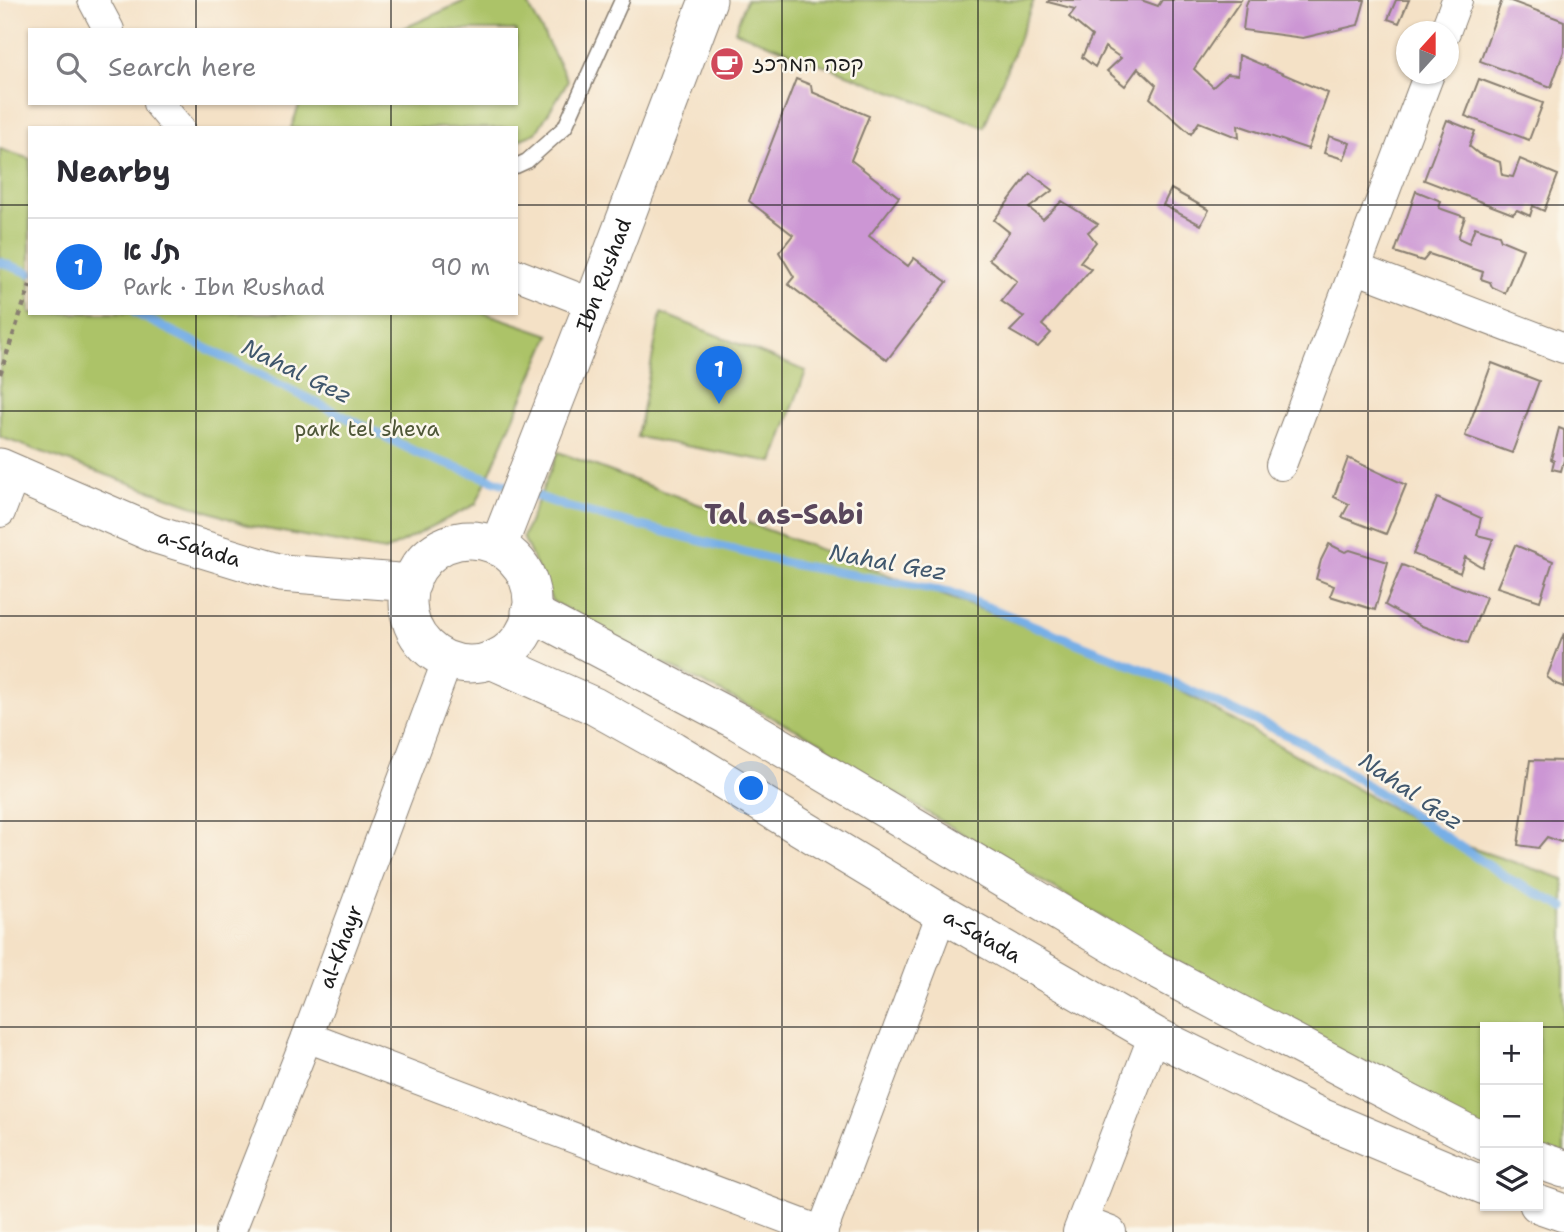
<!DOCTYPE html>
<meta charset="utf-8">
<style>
:root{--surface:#fff;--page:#f7f7f7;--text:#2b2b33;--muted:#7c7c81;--line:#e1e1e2;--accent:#1a73e8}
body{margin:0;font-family:"Shantell Sans","Playpen Sans Hebrew",sans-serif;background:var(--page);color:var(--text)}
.controls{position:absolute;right:21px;bottom:21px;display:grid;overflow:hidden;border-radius:0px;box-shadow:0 2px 5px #0004}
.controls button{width:63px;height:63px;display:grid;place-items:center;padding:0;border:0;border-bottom:2px solid var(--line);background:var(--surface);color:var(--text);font:35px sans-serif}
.compass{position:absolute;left:1396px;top:21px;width:63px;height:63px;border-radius:50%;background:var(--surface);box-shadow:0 2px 5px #0004;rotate:21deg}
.you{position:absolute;left:752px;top:789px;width:24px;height:24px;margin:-18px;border:5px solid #fff;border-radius:50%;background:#1a73e8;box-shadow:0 0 0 10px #1a73e833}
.badge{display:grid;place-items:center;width:46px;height:46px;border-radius:50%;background:var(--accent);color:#fff;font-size:23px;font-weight:700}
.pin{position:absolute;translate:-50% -58px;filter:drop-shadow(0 2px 4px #0008)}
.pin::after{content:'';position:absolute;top:37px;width:24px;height:21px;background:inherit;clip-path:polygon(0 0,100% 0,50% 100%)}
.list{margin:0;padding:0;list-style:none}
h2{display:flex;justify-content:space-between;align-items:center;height:91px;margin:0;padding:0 28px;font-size:30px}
h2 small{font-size:23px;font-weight:400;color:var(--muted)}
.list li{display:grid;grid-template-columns:46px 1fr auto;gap:21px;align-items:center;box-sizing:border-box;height:98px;padding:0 28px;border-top:2px solid var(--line)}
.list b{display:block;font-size:26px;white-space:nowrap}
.list p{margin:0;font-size:23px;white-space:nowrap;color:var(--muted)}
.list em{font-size:23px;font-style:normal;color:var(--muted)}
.icon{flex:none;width:38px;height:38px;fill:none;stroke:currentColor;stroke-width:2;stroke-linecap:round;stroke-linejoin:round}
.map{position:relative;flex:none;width:1564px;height:1232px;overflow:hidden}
.search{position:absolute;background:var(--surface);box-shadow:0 2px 5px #0004;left:28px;top:28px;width:490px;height:77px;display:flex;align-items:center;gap:18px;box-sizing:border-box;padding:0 24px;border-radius:0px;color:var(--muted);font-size:26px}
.panel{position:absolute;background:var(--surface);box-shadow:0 2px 5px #0004;left:28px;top:126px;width:490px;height:189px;border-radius:0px}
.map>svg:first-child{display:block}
.green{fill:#acc368;stroke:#647042;stroke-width:2}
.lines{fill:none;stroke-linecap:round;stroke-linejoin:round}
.stream{stroke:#77afe6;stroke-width:9}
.building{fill:#cc96d4}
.service-casing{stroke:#887e71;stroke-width:17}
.minor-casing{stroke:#887e71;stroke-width:32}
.tertiary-casing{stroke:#887e71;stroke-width:39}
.path{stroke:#887e71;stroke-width:4.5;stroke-dasharray:5 5;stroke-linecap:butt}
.service{stroke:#fff;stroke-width:14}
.minor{stroke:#fff;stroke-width:30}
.tertiary{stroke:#fff;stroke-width:37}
.grid{fill:none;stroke:#1c1c1c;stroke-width:2;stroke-opacity:0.55}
.labels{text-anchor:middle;stroke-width:5;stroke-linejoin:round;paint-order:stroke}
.poi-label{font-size:21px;fill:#1c1c1c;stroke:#fbf7ec;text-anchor:start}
.street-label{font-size:21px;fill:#1c1c1c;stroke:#fbf7ec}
.park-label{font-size:21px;fill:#4e5637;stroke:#fbf7ec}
.water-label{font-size:23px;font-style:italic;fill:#40576d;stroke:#fbf7ec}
.district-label{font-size:28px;font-weight:bold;fill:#5a475c;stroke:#fbf7ec}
</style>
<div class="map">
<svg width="1564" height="1232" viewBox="0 0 1564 1232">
<rect width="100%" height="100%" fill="#fbf7ec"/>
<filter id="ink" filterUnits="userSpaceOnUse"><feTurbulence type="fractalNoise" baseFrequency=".0143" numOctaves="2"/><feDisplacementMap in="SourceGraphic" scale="14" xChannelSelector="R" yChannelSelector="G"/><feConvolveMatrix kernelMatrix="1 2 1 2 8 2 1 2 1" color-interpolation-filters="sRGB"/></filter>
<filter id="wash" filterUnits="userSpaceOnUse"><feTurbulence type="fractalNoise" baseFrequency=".00686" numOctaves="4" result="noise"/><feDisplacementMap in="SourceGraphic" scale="28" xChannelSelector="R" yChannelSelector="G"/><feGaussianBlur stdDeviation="1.57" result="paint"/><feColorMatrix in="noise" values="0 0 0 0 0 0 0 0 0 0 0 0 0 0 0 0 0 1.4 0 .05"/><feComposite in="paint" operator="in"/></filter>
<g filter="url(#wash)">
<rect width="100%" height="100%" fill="#f4e1c6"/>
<path class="green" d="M467,0H526L568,81L536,133L516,141V128H291L300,103H516V30H400Z
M746,0H1034L984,127L735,31Z
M0,149L30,159V313H485L550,335L476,504L385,551L250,526L0,437Z
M661,313L806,371L773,462L637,437Z
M558,452L1141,669L1453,842L1564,879V1154L1538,1151V1027H1485V1138L1244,1002L846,764L823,743L657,660L552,601L523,537Z"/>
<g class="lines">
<path class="stream" d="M0,262L30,273
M135,313L424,456L513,487
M526,492L567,507L791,564L950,592L1154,674L1302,742L1509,879L1564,907"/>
</g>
<g id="blocks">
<path class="building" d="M1049,0H1141L1158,6L1162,0H1241L1194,69L1213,87L1227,74L1238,75L1239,55L1328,93L1308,149L1238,125L1239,138L1199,122L1191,134L1150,98L1156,85L1138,68L1125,86L1107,71L1121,58L1105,47L1095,67L1082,57L1092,36L1069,17L1075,9L1048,2Z
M1248,0H1365L1358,25L1303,38L1243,30L1246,5Z
M1396,0H1409L1399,23L1388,19Z
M1502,0H1508L1564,21V51L1551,87L1480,61Z
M796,79L811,85L812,92L869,116L851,160L899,197L869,236L908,266L914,258L947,282L887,360L788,284L794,277L779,252L793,235L749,201Z
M1479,79L1543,103L1529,140L1465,116Z
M1447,120L1475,131L1469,146L1479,154L1500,162L1502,175L1513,177L1520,159L1558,175L1544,211L1533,206L1530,216L1517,210L1513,214L1424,180Z
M1329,136L1350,143L1344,159L1324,153Z
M1030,173L1053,190L1029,208L1043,219L1062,201L1098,224L1088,232L1096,242L1080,262L1091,269L1042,325L1051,333L1038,347L1010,331L1024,317L1001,301L1017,281L989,259L1009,232L994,220Z
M1171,189L1209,210L1201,225L1163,205Z
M1416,191L1441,201L1439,208L1465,217L1458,238L1469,243L1475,227L1499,235L1501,240L1523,249L1505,293L1492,287L1490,282L1481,279L1483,272L1429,254L1423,261L1395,252Z
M1492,363L1539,381L1512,453L1465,436Z
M1559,428L1564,430V460L1561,471L1552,469L1554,461L1551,459Z
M1348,458L1406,485L1386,534L1342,517L1349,504L1334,497Z
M1437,498L1481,518L1477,535L1493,539L1482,567L1465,557L1460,573L1413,554Z
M1329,544L1345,552L1350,550L1388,562L1375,610L1330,596L1334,586L1316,579L1321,560Z
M1515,545L1553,561L1540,601L1497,587Z
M1402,565L1486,597L1468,643L1422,626L1385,605Z
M1564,633V687L1556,684L1547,677Z
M1530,760L1564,761V839L1561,842L1547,837L1538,848L1518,845Z"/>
</g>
</g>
<g filter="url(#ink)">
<use href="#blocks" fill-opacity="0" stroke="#887e71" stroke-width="2"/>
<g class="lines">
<g class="service-casing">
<path id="service" d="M516,166L527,161L565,127L622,0"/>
</g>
<g class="minor-casing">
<g id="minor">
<path d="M93,0L109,30"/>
<path d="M1445,32L1457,0"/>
<path d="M158,103L179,128"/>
<path d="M1355,268L1564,348"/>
<path d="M516,274L593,304"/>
<path d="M1281,465L1429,74"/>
<path d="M0,512L15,473"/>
<path d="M307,1037L823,1232"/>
<path d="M1082,1221L1111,1232"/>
<path id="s1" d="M230,1232L307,1037L448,659"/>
<path d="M822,1232L942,913"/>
<path d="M1078,1232L1154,1035"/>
</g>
</g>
<g class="tertiary-casing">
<g id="tertiary">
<path id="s2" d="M0,467L157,535L281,573L412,583"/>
<circle cx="470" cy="602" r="62"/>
<path id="s3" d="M498,547L593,304L708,0"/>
<path d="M530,612L739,722L1149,966L1361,1078L1485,1142"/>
<path id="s4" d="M491,660L594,706L673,750L942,913L1154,1035L1321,1117L1485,1186"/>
<path d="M1538,1160L1564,1169"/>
<path d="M1538,1204L1564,1213"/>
</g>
</g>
<path class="path" d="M0,374L30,285"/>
<use href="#service" class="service"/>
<use href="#minor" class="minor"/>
<use href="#tertiary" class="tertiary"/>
</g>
</g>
<path class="grid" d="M196,0V30M391,0V30M586,0V1232M782,0V1232M978,0V1232M1173,0V1232M1368,0V1232M196,103V128M391,103V128M0,205H30M516,205H1564M196,313V1232M391,313V1232M0,411H1564M0,616H1564M0,821H1564M0,1027H1564"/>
<defs>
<g id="cafe-disc" transform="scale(1.75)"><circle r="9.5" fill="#d1495b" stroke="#fbf7ec"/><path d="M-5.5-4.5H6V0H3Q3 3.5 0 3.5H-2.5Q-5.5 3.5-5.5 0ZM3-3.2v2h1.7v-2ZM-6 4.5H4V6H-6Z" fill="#fff"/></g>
</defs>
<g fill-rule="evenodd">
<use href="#cafe-disc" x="727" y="64"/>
</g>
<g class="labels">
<g class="poi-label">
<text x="752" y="71">קפה המרכז</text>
</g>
<g class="street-label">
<text dy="7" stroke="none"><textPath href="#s3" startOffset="292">Ibn Rushad</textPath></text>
<text dy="7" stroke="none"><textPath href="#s2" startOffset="215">a-Sa'ada</textPath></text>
<text dy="7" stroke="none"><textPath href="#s4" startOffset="564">a-Sa'ada</textPath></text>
<text dy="7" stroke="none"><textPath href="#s1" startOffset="306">al-Khayr</textPath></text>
</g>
<g class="park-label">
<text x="367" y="436">park tel sheva</text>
</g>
<g class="water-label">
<text transform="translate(297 371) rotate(26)" y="8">Nahal Gez</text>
<text transform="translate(888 562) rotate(10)" y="8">Nahal Gez</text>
<text transform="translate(1411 791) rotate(34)" y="8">Nahal Gez</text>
</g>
<g class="district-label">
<text x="784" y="524">Tal as-Sabi</text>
</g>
</g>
</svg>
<div class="controls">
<button>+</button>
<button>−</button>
<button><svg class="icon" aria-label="layers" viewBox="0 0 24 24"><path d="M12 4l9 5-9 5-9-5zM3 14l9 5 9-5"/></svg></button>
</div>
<svg class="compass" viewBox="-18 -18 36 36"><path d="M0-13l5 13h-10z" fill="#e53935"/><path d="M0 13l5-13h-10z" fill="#7c7c81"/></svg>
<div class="you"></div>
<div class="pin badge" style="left:719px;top:404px">1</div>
<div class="search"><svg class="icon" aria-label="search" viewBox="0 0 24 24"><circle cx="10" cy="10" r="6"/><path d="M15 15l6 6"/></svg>Search here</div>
<section class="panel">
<h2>Nearby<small></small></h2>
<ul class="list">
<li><span class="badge">1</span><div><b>תל א</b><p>Park · Ibn Rushad</p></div><em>90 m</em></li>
</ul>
</section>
</div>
